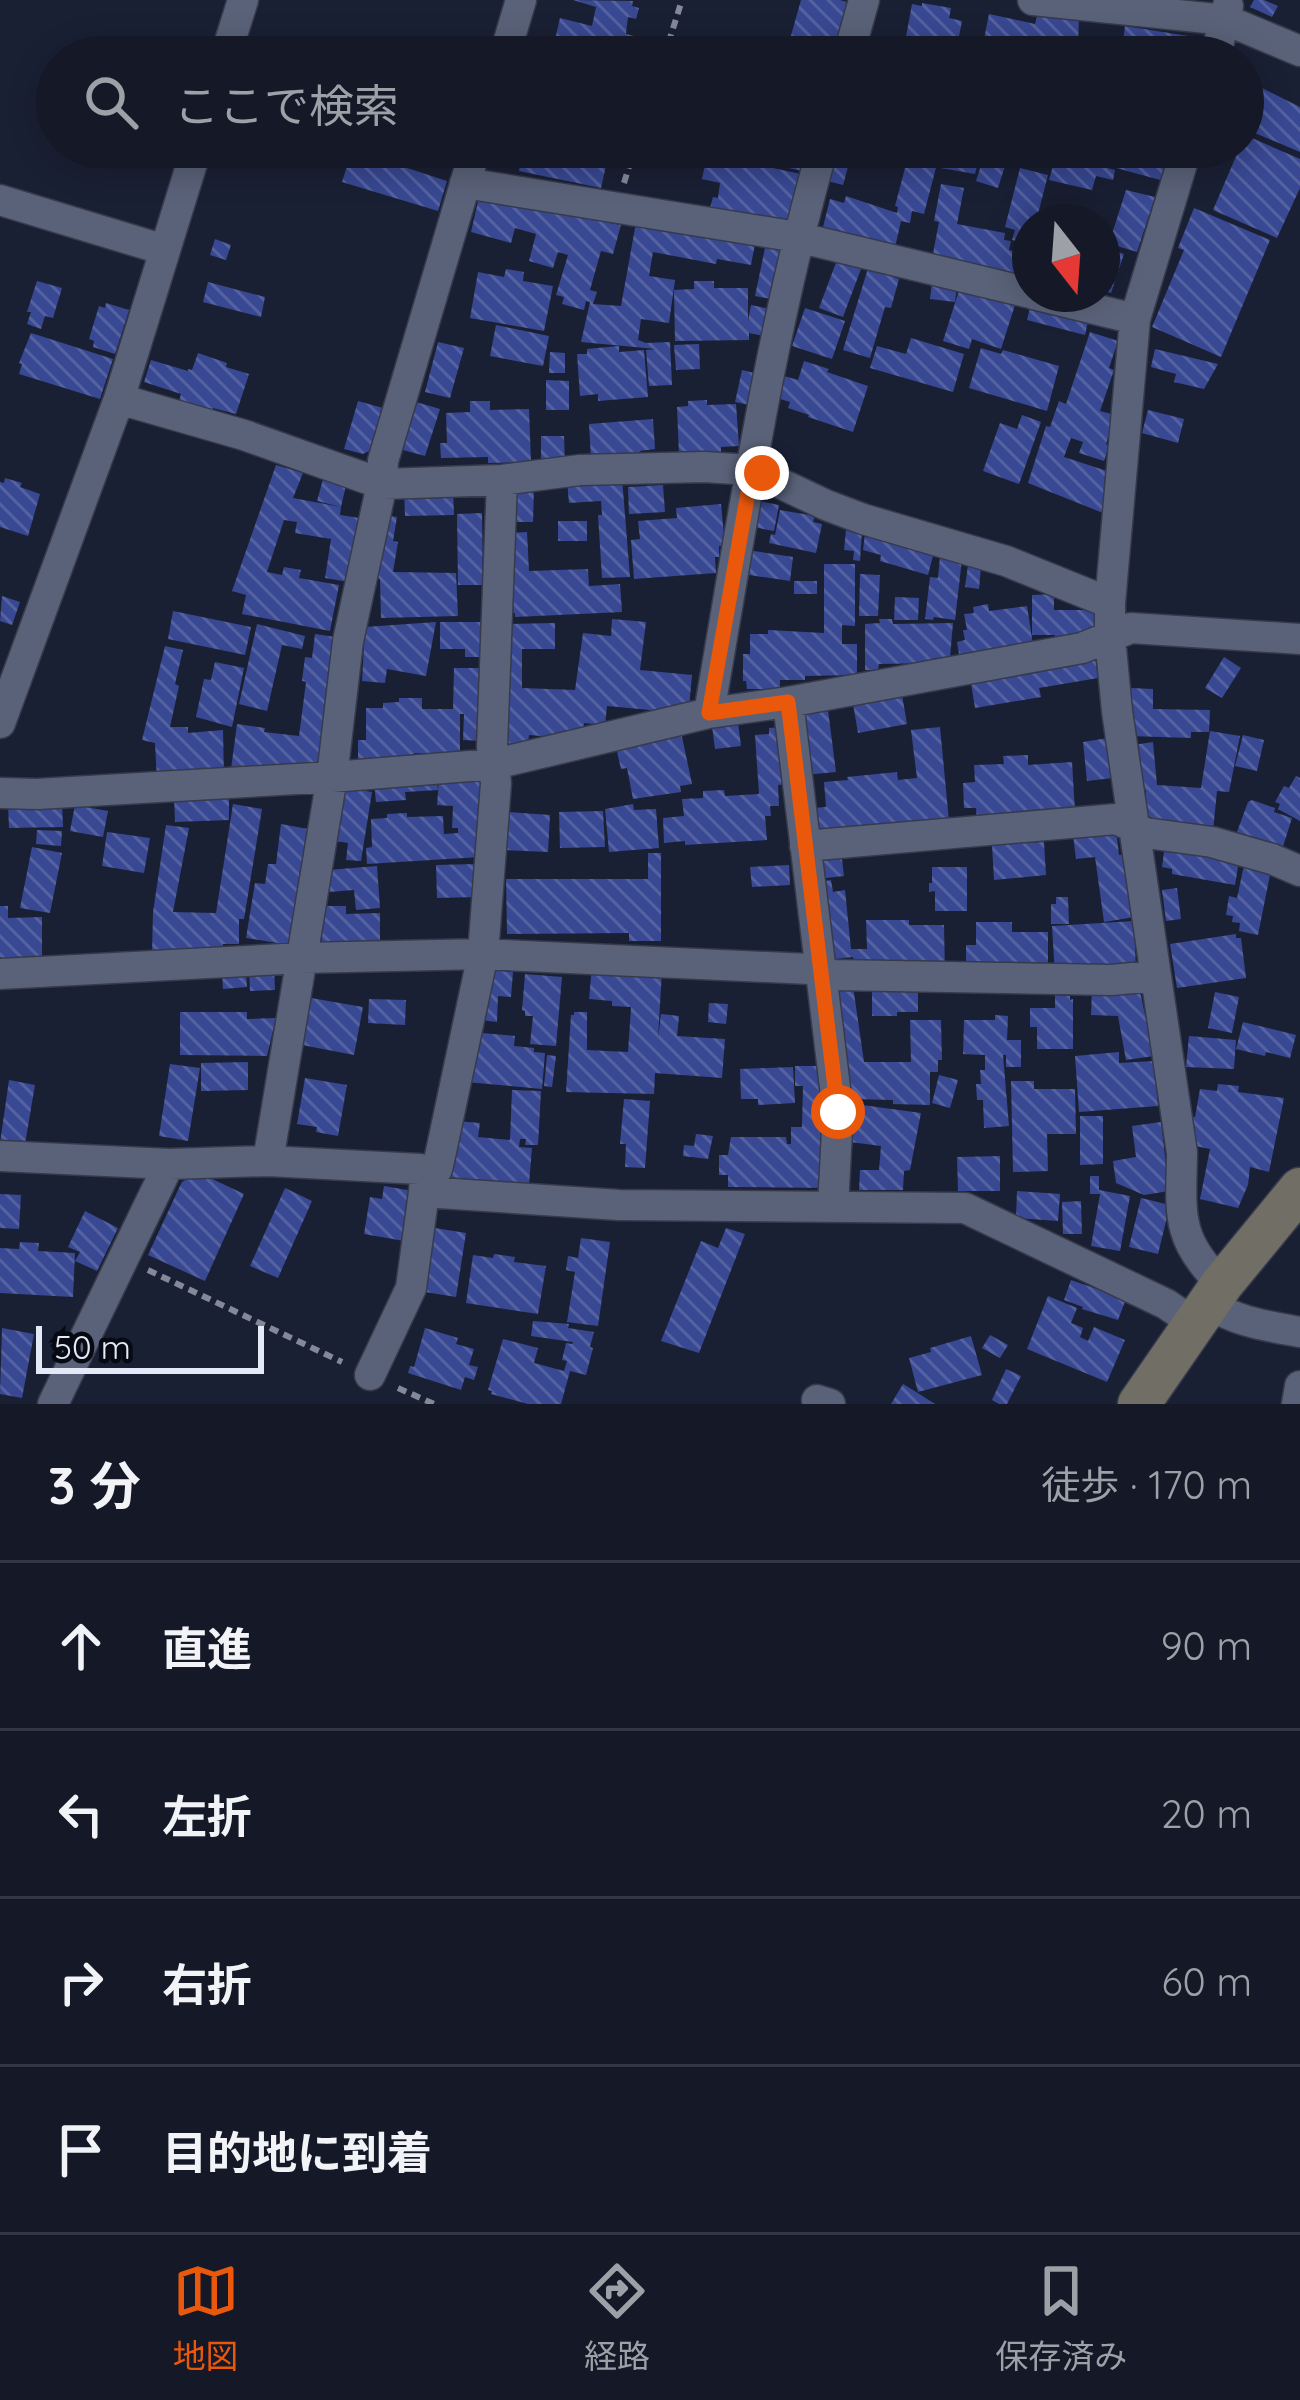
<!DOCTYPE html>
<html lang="ja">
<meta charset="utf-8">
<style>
:root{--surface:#141827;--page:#1d212f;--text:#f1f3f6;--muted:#9da0a7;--line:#333744;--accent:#ea580c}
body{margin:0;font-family:Quicksand,"Noto Sans JP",sans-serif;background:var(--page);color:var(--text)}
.compass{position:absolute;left:1012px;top:204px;width:108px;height:108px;border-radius:50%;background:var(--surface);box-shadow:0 6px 30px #0003;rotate:163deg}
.scale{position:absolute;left:36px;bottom:30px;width:228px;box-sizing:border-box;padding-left:12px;border:6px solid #e4e9f7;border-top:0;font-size:33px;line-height:42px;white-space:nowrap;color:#e4e9f7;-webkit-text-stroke:9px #080a13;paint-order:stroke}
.stop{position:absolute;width:36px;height:36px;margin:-27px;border:9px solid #ea580c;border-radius:50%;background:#fff}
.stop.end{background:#ea580c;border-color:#fff;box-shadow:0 3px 12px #0008}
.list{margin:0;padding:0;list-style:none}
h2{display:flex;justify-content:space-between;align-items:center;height:156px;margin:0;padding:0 48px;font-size:51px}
h2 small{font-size:39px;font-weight:400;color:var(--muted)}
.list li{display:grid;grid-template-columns:78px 1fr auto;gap:36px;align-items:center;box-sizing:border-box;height:168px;padding:0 48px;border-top:3px solid var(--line)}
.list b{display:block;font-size:45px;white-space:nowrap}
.list em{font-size:39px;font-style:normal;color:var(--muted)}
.icon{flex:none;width:66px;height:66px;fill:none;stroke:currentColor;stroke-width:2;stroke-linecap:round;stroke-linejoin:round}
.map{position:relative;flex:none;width:1300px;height:1404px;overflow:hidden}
.search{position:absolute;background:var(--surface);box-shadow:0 6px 30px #0003;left:36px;right:36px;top:36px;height:132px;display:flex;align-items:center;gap:30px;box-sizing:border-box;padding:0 42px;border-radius:66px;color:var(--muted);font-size:45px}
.sheet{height:828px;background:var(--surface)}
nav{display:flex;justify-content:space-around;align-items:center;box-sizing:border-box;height:168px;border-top:3px solid var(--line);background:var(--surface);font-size:33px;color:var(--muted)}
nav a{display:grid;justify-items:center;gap:6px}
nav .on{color:var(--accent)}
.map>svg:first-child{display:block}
.building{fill:url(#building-back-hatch)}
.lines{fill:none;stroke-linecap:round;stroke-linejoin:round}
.street-casing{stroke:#363a4b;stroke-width:33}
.secondary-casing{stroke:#363a4b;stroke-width:45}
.path{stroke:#838999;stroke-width:6;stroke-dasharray:9 6;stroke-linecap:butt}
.street{stroke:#5a6279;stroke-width:30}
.secondary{stroke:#716e66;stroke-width:42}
.route{stroke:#ea580c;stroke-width:15}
</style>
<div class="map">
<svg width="1300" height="1404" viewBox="0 0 1300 1404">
<defs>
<pattern id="building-back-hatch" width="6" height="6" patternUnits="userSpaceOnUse" patternTransform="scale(3)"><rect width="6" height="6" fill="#384892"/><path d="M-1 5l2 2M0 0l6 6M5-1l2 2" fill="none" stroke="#5562a2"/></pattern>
</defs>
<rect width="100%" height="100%" fill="#1a2034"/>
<path class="building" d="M573,0L633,1L632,6L639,8L636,19L628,17L626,34L647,39L644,51L660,57H551L560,18L592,26L596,7Z
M801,0H840L857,5L841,57H785Z
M1254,0H1264L1278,6L1272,17L1250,7Z
M922,3L951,8L949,18L962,21L955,57H923L903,53L912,4L922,6Z
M989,14L1035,24L1037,16L1079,19L1078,43L1050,40L1046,57H986L989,40L984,39Z
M1125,26L1201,38L1198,57L1121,56Z
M1256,85L1300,107V152L1243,128V116Z
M1245,135L1300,159V188L1277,238L1213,210L1240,147H1243Z
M520,147H580L598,150L599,147H624L615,164L607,161L601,188L519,171L520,166H516Z
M780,147H816L810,173L776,165Z
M917,147H939L937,156H939L924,214L912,211L910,223L901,221L894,252L820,239L830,199L844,203L846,196L897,213L898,207L895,206L910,149L916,151Z
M944,147H1019L1016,168L1005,166L998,188L976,181L982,162H978L975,174L941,168Z
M1099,147H1173L1164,181L1094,162Z
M352,150L447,181L438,211L342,182Z
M708,150L735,156L734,160L806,175L795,227L708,215L713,197L718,198L720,183L702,179Z
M832,151L851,156L843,185L824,180Z
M1056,155L1115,170L1113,180L1096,176L1092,190L1049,180Z
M1020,168L1048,175L1036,222H1030L1028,244L1012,240L1015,230L1005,227Z
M941,184L964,188L957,224L1005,233L1004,240L1011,241L1009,250L1018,252L1013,279L931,264L939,222L934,221Z
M1126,190L1155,197L1137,252L1117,246L1116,251L1124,254L1111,293L1102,290V238L1110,240Z
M479,197L621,225L613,254L601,251L590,290L597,292L593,304L621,306L637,217L756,239L751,265L717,259L716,264L653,252L649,276L675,280L669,323L641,319L638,340L646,343L670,342L672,385L649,386L646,350L656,349L581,342L590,302L586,301L584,310L562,304L564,297L556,295L568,255L558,252L553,268L529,261L536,234L515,228L511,243L471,232Z
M1194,208L1270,240L1221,357L1152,327L1184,250L1178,248Z
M215,239L231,245L226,260L210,255Z
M766,243L792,248L781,301L755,296Z
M837,260L861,269L843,317L819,308Z
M869,265L897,273L895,278L899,279L891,308L885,307L870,358L843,350Z
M506,269L524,272L523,281L553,286L544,331L470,318L478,272L504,277Z
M37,281L62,288L53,318L45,316L41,329L27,324L31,312H27Z
M694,281H714V288H748V321L751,305L780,311L775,338L749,333V340L675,341L674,290L694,289Z
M208,282L265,297L261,317L203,302Z
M932,282L957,285L955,302L930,299Z
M961,284L1015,305L1001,349L972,339L969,349L943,341Z
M1032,299L1090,313L1085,335L1027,320Z
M106,303L129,310L115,354L93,347L94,341L89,339L99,306L105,308Z
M805,308L845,321L832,359L792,346Z
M496,325L549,336L543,366L490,356Z
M1090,332L1118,341L1109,368L1114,370L1100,411L1115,415L1106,444L1109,446L1104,461L1079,453L1083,442L1071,438L1064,457L1107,471L1103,513L1028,483L1046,426L1050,427L1059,401L1066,404Z
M31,333L113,359L100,399L19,374L22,364L19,363Z
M911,338L964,354L953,392L870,368L877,346L906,354Z
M438,342L464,348L450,398L425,392Z
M699,344L700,369L676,370L674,345Z
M619,346V352L644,350L648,397L598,401V394L580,396L577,354H587V349Z
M981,348L1001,354L1003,350L1059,366L1047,411L969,388Z
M1155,349L1218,364L1204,389L1174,382L1176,374L1151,367Z
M550,352L565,353V373H549Z
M198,353L227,363L226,367L249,374L236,414L213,408L212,411L179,401L181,394L144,382L151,360L188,371V369L192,370Z
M804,361L829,369L827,372L868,386L853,432L808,417L809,415L788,408L790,402L777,398L784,376L798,380Z
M742,370L762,375L755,406L735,402Z
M546,380L569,381V410H546Z
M707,400V405L736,404L739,446L721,447V453L679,455L677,407L688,406V401Z
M358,401L383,408L371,450L363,454L344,449Z
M470,401H490V410L529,409L531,462L488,463V457L441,458L440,443H447L446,413L470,412Z
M416,402L440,409L425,456L403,450Z
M1148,410L1184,419L1178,443L1142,433Z
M1022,415L1041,422L1019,484L983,471L1000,423L1017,429Z
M653,419L655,449L640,451L641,459L591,458L589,424Z
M541,436H564L565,463L541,464Z
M276,465L303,473L293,498L341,507L340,515L366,519L355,583L325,578L331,539L295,533L297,522L284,520L267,572L282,575L284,567L301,570L299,578L339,585L330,631L242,614L246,595L232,591Z
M5,478L22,483L20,487L40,494L28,536L0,527V482L4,483Z
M622,478L630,577L602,578L598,515H602L601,501L569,503L567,480Z
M323,479L346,485L341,507L317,501Z
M663,485L665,512L629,514L628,487Z
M510,486L534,487L533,522H509Z
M453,488L454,515L405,516L404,490Z
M754,500L779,505L774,531L748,526Z
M721,504L725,546H719V557H715L716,573L634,579L631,540L640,539L638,521L677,518L676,508Z
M780,510L815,516L813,522L822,524L816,553L769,543L771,534L775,535Z
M482,513L483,585H458L457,514Z
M385,515L397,517L393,541L398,542L393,572L456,573L458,616L381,618L380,579L372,577Z
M558,521H587V541H558Z
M866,525L935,548L928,575L880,561L881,555L863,550Z
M846,530L862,531L860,561L853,560L854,551L844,550Z
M527,532L529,571L588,569L589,586L620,584L622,612L515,617V613L503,614L508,533Z
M747,550L793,557L790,581L743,574Z
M940,556L962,559L955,620L934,617L933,620L925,619L930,577L938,578Z
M824,564H855V626L842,625V644H857V675L805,676V680H780V689H747L746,681H743V654H750V634H768V630L824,633Z
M968,565L981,567L979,589L965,587Z
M860,574L880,575L878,616H859Z
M794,581H817V594H794Z
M1054,594V610H1095L1099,630L1055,642V635H1032V595Z
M2,596L20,602L12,625L0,621Z
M895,597L919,598L918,620H894Z
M988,604L989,611L1027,606L1033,645L967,656V653L959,654L957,642L965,640L963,630H967L964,614L974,613L973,607Z
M173,611L251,627L245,655L168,639Z
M612,619L646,622L640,670L692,675L689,708L672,712L607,706L605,725L584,723L583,734L564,738L529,735L528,745L499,743L503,624L555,623V649H522V688L575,690L583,633L611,636Z
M879,619H892L893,624L953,623L950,658H934L933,663L879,664L878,670H865V624L880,623Z
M436,622L426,676L387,669L385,683L362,681L365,627Z
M440,622H487L484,657H465V649H440Z
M257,624L305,636L302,649L282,645L267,711L239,704Z
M315,634L342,638L322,768L231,769L237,724L265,728L264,732L299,736L306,682L302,681L305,657L312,658Z
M165,646L183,650L175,684L179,686L170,727H188V733L223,730L224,777L157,780L155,743L142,740Z
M1095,656L1098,678L1039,688L1041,697L975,708L970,677Z
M1224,657L1241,668L1222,698L1205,688Z
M215,662L244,668L232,727L196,717L204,679L211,680Z
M454,668H487L482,741L463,740L464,714H460V754L414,753V759H358V740H366V708H383V703L399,702V698H422V709H453Z
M1131,688L1153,689V709L1210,710L1209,732H1191V738L1130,736Z
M901,689L907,724L858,733L852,698Z
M828,710L836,772L804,775L798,713Z
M738,723L741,746L715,749L712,726Z
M785,727L788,784L778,785L779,806H770L771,816H765L767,840L685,845V841L664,843L663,818L684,816L682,799L703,798V791L724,790L725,796L759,794L755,735L769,734V728Z
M940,727L949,821L816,835L813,808L826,807L824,782L848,780L847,777L897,772L898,780L917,778L911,730Z
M1210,731L1240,736L1229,792L1217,791L1213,831L1144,826L1146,790L1138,791L1133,745L1153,742L1157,785L1201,788Z
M681,732L692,784L680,786L681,792L633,799L627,768L621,769L615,743Z
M1243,735L1264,740L1257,771L1235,766Z
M1108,738L1113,778L1087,781L1083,742Z
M1028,755V765L1072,762L1075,811L977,820L976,808H964L963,783L975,782L974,765L1004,764L1003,756Z
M1296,776L1300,778V821L1278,809L1280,804L1275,802L1284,786L1289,788Z
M437,779L438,790L405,792L406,800L376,802L374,783Z
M439,779L488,782L480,857L367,864L366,848L372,847L371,819L387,818V814L407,813V817L443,816L444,834L458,833V828H452L453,806L437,805Z
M339,787L372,792L361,861L346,860L348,843L330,840Z
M229,796V820L175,822L174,797Z
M1252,800L1275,808L1274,812L1292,818L1280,856L1234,840L1248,802Z
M62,803L63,827L9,828L8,804Z
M233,804L262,809L244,919H239V944H223V954L152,952L153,912L166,825L189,828L173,912L216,913Z
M633,804L634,810L656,809L659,848L609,852L605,809Z
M75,805L108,811L103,837L70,831Z
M603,811L605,847L560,848L559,812Z
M507,812L550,815L548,852L505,850Z
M281,824L308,829L291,945L246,938L255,883L265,884L268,864H276Z
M1116,829L1119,855L1126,854L1135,917L1104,922L1095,857L1076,859L1073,835Z
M37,830L62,831L61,846L36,844Z
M107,832L150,838L144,873L102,866Z
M1044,842L1046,875L994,880L992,845Z
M1165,845L1239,861L1235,885L1172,874V869L1162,867Z
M32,847L62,853L50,913L20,908Z
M841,851L844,876L817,879L815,854Z
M648,853H661V941H629V933L507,934L506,879H648Z
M477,864L478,897L437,898L436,865Z
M789,865L790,885L752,887L750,867Z
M1244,865L1271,870L1258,935L1239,931L1240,923L1232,922L1233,916L1226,915L1229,896L1237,898Z
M377,866L380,908L356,910L354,890L329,892L328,870Z
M932,867H967V911H935V891L929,892V883H932Z
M831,880L833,892L845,890L851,949H867L866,920H909V925H944L945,972L854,970L853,957L827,960L819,882Z
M1177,888L1181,919L1166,921L1162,890Z
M1056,897H1068L1069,924H1051V904H1056Z
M0,906H8V918L42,917V962H0Z
M322,906H346V914L380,913V947H322Z
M1134,921L1136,972L1055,976L1052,926Z
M976,922H1012V932H1048V975H966V945H976Z
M1236,934V938H1241L1246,978L1177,988L1170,944Z
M592,966L662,970L658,1039L661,1014L679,1016L677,1036L725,1039L722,1078L655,1073L654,1094L566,1092L571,1015H574V1012H587V1050L628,1052L631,1007L612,1006V1001L589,999Z
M274,968L275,990L250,991L249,970Z
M488,970L513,972L511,997L498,996L497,1022L481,1020Z
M246,971L247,987L223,989L222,973Z
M525,974L562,977L556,1046L530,1044L533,1016H525V1011L522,1010Z
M853,986L864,1062H911L910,1020H941L942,1060H938V1072H930V1105L893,1104V1100L851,1099L832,990Z
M1139,987L1154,1056L1126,1060L1118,1016L1091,1015L1092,989Z
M872,991H918V1012H897V1016H872Z
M1215,992L1239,997L1232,1033L1208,1028Z
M1055,995L1070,996V1000L1073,999V1049H1037V1027H1030V1008H1055Z
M311,998L363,1007L354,1055L302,1045Z
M369,999L406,1000L405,1025L368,1023Z
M709,1003L728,1004L726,1024L708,1022Z
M180,1012H247V1019L276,1018L267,1056L180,1055Z
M995,1015L1008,1016L1007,1040H1021V1067H1006V1055H1003L1009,1126L984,1128L983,1100H977L976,1084H981L980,1070H985V1055L963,1054L964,1020H995Z
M1243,1022L1296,1035L1290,1058L1266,1052L1265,1056L1236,1049Z
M471,1032L515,1036L514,1046L534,1048V1052L545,1053L542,1089L466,1082Z
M1189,1036L1236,1040L1234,1069L1186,1067Z
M1119,1052V1063L1154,1061L1158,1106L1079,1112L1075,1056Z
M547,1055L556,1056L552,1087L544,1086Z
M248,1062V1090L201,1091V1063Z
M170,1064L200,1068L188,1141L159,1136Z
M795,1066H827L830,1188L728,1187V1175H719V1155H728L731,1137H786L787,1144H791V1127H802L803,1086H795Z
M793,1067L795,1103L758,1105V1099H741L740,1069Z
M939,1075L958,1080L950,1108L932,1103Z
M305,1078L347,1085L338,1136L316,1132L317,1127L297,1124Z
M9,1080L35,1085L25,1144L0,1143Z
M1011,1081H1034V1089H1075L1076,1134H1047L1048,1171L1013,1172Z
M1218,1084L1239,1086L1238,1092L1284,1098L1269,1172L1250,1167L1248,1185L1238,1208L1200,1199L1210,1149L1195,1146L1190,1116L1195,1117L1200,1089L1217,1091Z
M512,1090L541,1091L538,1145H525L526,1139H520L519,1147L532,1148L529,1184L447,1177L456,1121L480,1123L478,1137L510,1140Z
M624,1099L650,1101L645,1168L625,1167L626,1144H620Z
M855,1104L921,1113L910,1170L904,1171L903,1190H859L860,1170H879L881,1146L850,1142Z
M1080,1116H1103V1164L1080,1165Z
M1161,1122L1169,1191L1144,1195L1116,1183L1113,1161L1136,1157L1132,1126Z
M696,1134L713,1136L708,1159L683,1156L684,1145L694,1146Z
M1000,1156V1191H958L957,1157Z
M192,1176H206L244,1194L205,1281L148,1255L179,1188L182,1182Z
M1090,1176H1099V1190L1130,1196L1120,1251L1091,1246L1100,1194H1090Z
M384,1186L413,1191L404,1241L364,1234L370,1197L382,1199Z
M285,1188L312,1201L278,1278L250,1266Z
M1017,1191L1060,1194L1058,1221L1016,1218Z
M0,1194L21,1195L19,1229L0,1228Z
M1141,1198L1170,1205L1158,1254L1129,1247Z
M1081,1201L1082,1234H1063L1062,1202Z
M85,1211L118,1228L97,1271L75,1261L80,1252L68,1247Z
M435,1228L466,1233L456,1297L425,1292Z
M726,1228L745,1234L699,1353L661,1341L701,1241L718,1248Z
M581,1238L610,1242L598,1326L567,1322L575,1272L566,1270L568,1256L578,1258Z
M20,1242L39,1243L38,1251L75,1253L73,1297L0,1293V1248L19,1249Z
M494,1254L515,1257L514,1262L546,1266L538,1314L466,1303L473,1255L493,1258Z
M1071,1280L1126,1299L1118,1320L1082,1309L1083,1307L1064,1300Z
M1048,1296L1077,1308L1071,1323L1083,1328L1080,1337L1088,1341L1094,1327L1125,1340L1107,1382L1027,1349Z
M533,1321L569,1324L568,1328L594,1332L590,1347L593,1348L586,1375L570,1371L561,1404H528L491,1394L492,1391L488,1390L503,1339L538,1348L534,1363L564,1371L567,1361L562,1360L566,1343L572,1344L573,1342L531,1336Z
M2,1328L34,1334L22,1398L0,1394Z
M425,1328L458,1338L456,1344L474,1349L469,1365L478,1367L474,1380L465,1377L461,1390L408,1373L410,1366L414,1367Z
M990,1335L1008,1345L1000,1358L982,1348Z
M971,1336L982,1375L918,1392L909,1358L931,1352L930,1348Z
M1006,1369L1021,1376L1007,1404H999L992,1400Z
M903,1384L913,1390L935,1404H891Z"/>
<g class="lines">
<g class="street-casing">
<path id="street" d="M1033,0L1226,20L1300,51
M225,57L243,0
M504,57L521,0
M848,57L864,0
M1215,57L1228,6
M1187,147L1135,319L1110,603V637L1117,711L1182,1153C1181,1213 1175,1239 1222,1284
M465,183L797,237L1030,293
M0,200L165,250
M1033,294L1135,319
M119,399L244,435L382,484L502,480L580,470L704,467L752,470L826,505L863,519L1006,561L1110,603
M788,702L838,1112L833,1207
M709,713C742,524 770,332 823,147
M0,723L119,399L197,147
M0,793L37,794L332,777L495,764L709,713L788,702L1082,648L1131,628L1300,639
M805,846L1116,819L1146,833L1212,842L1272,859L1300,871
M0,974L302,958L483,954L809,969L834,975L1111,980L1155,976
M0,1156L169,1164L268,1161L332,777L348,641L382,484L383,461L476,147
M268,1161L420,1169L425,1175L424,1192L619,1205L965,1208L1166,1304L1194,1323
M425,1175L437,1169L439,1161L483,954L496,783L492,747L502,480
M1208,1303C1236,1322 1267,1326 1300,1332
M370,1375L411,1288L424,1192
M817,1400L830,1404
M53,1404L169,1164
M1297,1404L1300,1386"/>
</g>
<g class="secondary-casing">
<path id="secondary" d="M1139,1404L1222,1284L1300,1189"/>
</g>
<path class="path" d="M664,57L682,0
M624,183L635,147
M148,1270L342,1362
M398,1388L434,1404"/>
<use href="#street" class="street"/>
<use href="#secondary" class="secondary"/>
</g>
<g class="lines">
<path class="route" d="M762,473L752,470L709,713L788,702L838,1112"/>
</g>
</svg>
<svg class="compass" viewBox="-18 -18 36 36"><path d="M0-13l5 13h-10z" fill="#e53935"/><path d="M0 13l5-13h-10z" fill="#9da0a7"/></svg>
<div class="scale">50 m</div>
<div class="stop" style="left:838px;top:1112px"></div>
<div class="stop end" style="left:762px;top:473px"></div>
<div class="search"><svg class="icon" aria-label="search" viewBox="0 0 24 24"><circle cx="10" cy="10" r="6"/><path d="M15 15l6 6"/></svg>ここで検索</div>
</div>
<section class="sheet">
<h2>3 分<small>徒歩 · 170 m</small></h2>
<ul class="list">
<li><svg class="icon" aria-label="ahead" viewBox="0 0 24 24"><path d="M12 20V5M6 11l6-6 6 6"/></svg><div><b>直進</b></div><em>90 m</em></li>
<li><svg class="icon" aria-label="left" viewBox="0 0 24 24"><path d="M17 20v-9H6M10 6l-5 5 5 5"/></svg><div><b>左折</b></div><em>20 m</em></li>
<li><svg class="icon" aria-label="right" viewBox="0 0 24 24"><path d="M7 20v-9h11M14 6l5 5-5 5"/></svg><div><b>右折</b></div><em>60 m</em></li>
<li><svg class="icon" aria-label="arrive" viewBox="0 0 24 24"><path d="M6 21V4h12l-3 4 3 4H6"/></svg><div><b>目的地に到着</b></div></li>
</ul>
</section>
<nav>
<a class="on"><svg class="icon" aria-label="map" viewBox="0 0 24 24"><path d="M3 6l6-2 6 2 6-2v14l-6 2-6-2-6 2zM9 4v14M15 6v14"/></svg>地図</a>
<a><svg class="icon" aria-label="directions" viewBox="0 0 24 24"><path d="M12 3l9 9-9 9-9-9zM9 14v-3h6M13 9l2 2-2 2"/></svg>経路</a>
<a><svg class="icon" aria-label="saved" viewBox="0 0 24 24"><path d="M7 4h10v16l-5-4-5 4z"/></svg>保存済み</a>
</nav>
